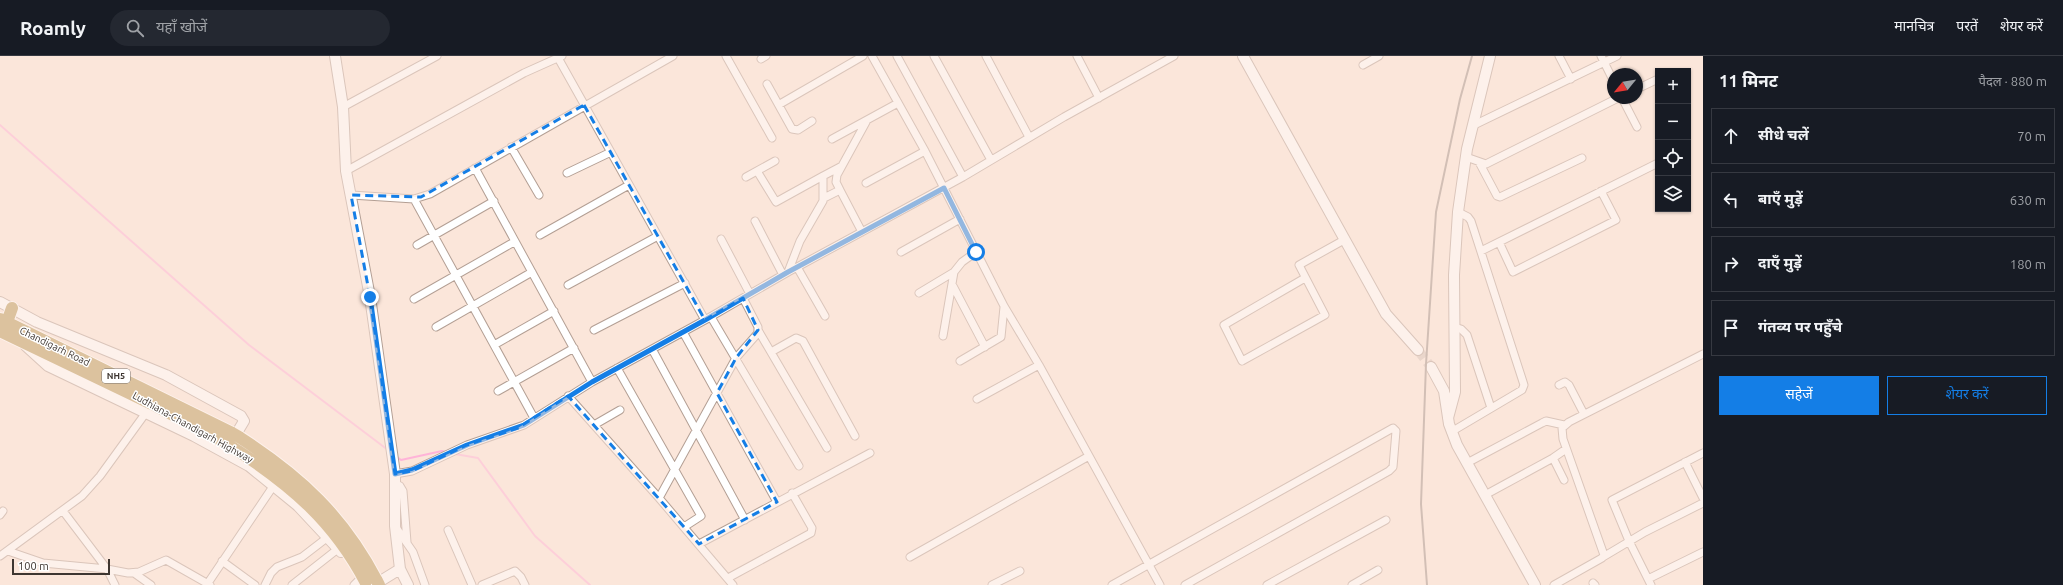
<!DOCTYPE html>
<html lang="hi">
<meta charset="utf-8">
<style>
:root{--surface:#171b24;--page:#242831;--text:#f1f3f6;--muted:#9ea1a6;--line:#363941;--accent:#147ee6}
body{margin:0;font-family:Ubuntu,"Noto Sans Devanagari",sans-serif;background:var(--page);color:var(--text)}
.controls{position:absolute;right:12px;top:12px;display:grid;overflow:hidden;border-radius:0px;box-shadow:0 1px 3px #0004}
.controls button{width:36px;height:36px;display:grid;place-items:center;padding:0;border:0;border-bottom:1px solid var(--line);background:var(--surface);color:var(--text);font:20px sans-serif}
.compass{position:absolute;left:1607px;top:12px;width:36px;height:36px;border-radius:50%;background:var(--surface);box-shadow:0 1px 3px #0004;rotate:240deg}
.scale{position:absolute;left:12px;bottom:10px;width:98px;box-sizing:border-box;padding-left:4px;border:2px solid #3e3631;border-top:0;font-size:11px;line-height:14px;white-space:nowrap;color:#3e3631;-webkit-text-stroke:3px #fff;paint-order:stroke}
.stop{position:absolute;width:12px;height:12px;margin:-9px;border:3px solid #147ee6;border-radius:50%;background:#fff}
.stop.end{background:#147ee6;border-color:#fff;box-shadow:0 1px 4px #0008}
.list{margin:0;padding:0;list-style:none}
h2{display:flex;justify-content:space-between;align-items:center;height:52px;margin:0;padding:0 16px;font-size:17px}
h2 small{font-size:13px;font-weight:400;color:var(--muted)}
.list li{display:grid;grid-template-columns:26px 1fr auto;gap:12px;align-items:center;box-sizing:border-box;height:56px;margin:0 8px 8px;padding:0 8px;border:1px solid var(--line);border-radius:0px}
.list b{display:block;font-size:15px;white-space:nowrap}
.list em{font-size:13px;font-style:normal;color:var(--muted)}
.actions{display:flex;gap:8px;padding:12px 16px}
.actions a{flex:1;padding:9px 0;border:1px solid var(--accent);border-radius:0px;text-align:center;font-size:14px;color:var(--accent)}
.actions .main{background:var(--accent);color:#fff}
.icon{flex:none;width:22px;height:22px;fill:none;stroke:currentColor;stroke-width:2;stroke-linecap:round;stroke-linejoin:round}
.map{position:relative;flex:none;width:1703px;height:529px;overflow:hidden}
header{display:flex;align-items:center;gap:24px;box-sizing:border-box;height:56px;padding:0 20px;background:var(--surface);border-bottom:1px solid var(--line)}
header strong{font-size:19px}
nav{display:flex;gap:22px;margin-inline-start:auto;font-size:14px}
.search{width:280px;height:36px;background:var(--page);display:flex;align-items:center;gap:10px;box-sizing:border-box;padding:0 14px;border-radius:22px;color:var(--muted);font-size:15px}
main{display:flex}
aside{flex:1;background:var(--surface)}
.map>svg:first-child{display:block}
.lines{fill:none;stroke-linecap:round;stroke-linejoin:round}
.stream{stroke:#ffb4d8;stroke-width:2}
.secondary-tunnel{stroke:#d5c3b8;stroke-width:10;stroke-dasharray:10 5;stroke-linecap:butt}
.street-casing{stroke:#b39f94;stroke-width:9}
.secondary-casing{stroke:#b39f94;stroke-width:12}
.highway-casing{stroke:#fff;stroke-width:14}
.street{stroke:#fff;stroke-width:7}
.secondary{stroke:#fff;stroke-width:10}
.highway{stroke:#b69755;stroke-width:12}
.rail{stroke:#a09188;stroke-width:2}
.highway-bridge-casing{stroke:#fff;stroke-width:14;stroke-linecap:butt}
.highway-bridge{stroke:#b69755;stroke-width:12}
.route{stroke:#147ee6;stroke-width:5}
.marked{fill:none;stroke:#147ee6;stroke-width:3;stroke-dasharray:8 5;stroke-linejoin:round}
.labels{text-anchor:middle;stroke-width:3;stroke-linejoin:round;paint-order:stroke}
.shield{fill:#fff;stroke:#78726f;stroke-width:1}
.shield-label{font-size:9px;font-weight:bold;fill:#3e3631}
.street-label{font-size:10px;fill:#3e3631;stroke:#fff}
</style>
<header>
<strong>Roamly</strong>
<div class="search"><svg class="icon" aria-label="search" viewBox="0 0 24 24"><circle cx="10" cy="10" r="6"/><path d="M15 15l6 6"/></svg>यहाँ खोजें</div>
<nav><a>मानचित्र</a><a>परतें</a><a>शेयर करें</a></nav>
</header>
<main>
<div class="map">
<svg width="1703" height="529" viewBox="0 0 1703 529">
<rect width="100%" height="100%" fill="#fbe6da"/>
<g class="lines">
<path class="stream" d="M0,69L249,289L388,394
M455,398L478,402L535,480L590,529
M397,401L401,404L442,395L446,396"/>
<path class="secondary-tunnel" d="M1418,294L1431,311"/>
<g class="street-casing">
<path id="street" d="M557,0L705,264
M726,0L772,82
M872,0L925,95L1004,250L1039,309L1160,529
M897,0L963,121
M934,0L991,104
M986,0L1029,81
M1077,0L1099,42
M1559,0L1571,23
M1601,0L1613,24
M761,3L766,0
M1363,9L1379,0
M767,28L792,73L798,74L812,65
M1637,33L1658,23
M1622,42L1637,71
M780,48L863,0
M343,51L437,0
M1472,70L1617,0
M832,83L898,47
M511,91L539,139
M1466,101L1486,108L1618,42
M1480,108L1497,140L1500,141L1582,102
M475,112L592,326
M346,115L524,17L562,0
M757,115L776,146L823,120V145L800,185L788,216
M567,117L611,96
M823,120L840,111
M746,121L775,105
M866,127L925,95
M840,134L836,126L837,119L866,66
M351,139L414,143L430,138L673,0
M824,142L840,134L862,176
M414,143L534,362
M755,165L783,219
M540,179L629,129
M721,183L750,238
M1499,186L1513,216L1616,164L1601,135
M417,189L494,145
M1481,195L1658,107
M901,196L960,163
M797,211L825,260
M1305,222L1224,269L1242,305L1325,259L1299,209L1344,184
M568,229L658,180
M953,230L985,291
M919,237L954,216
M414,243L514,186
M711,261L799,410
M436,271L532,216
M1454,271L1461,273L1467,279L1491,352
M594,274L685,227
M758,274L827,392
M683,276L777,446
M943,280L954,216L962,206L976,196
M494,289L554,255
M652,293L745,464
M771,296L796,282L803,285L855,380
M960,305L1001,281L1004,251
M617,312L701,460L684,471
M1559,329L1565,326L1569,329L1584,358
M498,335L574,292
M568,340L659,442L736,302L758,277V271L743,242
M977,343L1039,309
M594,369L620,354
M1451,376L1522,334L1524,329L1471,165L1468,161L1458,156
M1553,402L1564,424
M1685,406L1703,442
M1467,407L1542,367L1546,365L1564,369
M395,418L412,415L467,389L524,369L592,326L705,264L788,216L963,121L1064,61L1174,0
M396,428L400,430L403,435L407,486
M1485,439L1553,402L1566,393
M659,442L733,529
M63,455L107,513L115,529
M0,459L3,455
M395,470L413,496L425,529
M448,474L472,529
M699,488L870,397
M8,495L43,507L107,513L128,517L139,516L166,504L210,529
M0,500L82,440L100,420L145,358
M910,501L1089,400
M1603,501L1645,476L1703,447
M222,505L255,529
M134,517L151,529
M728,522L811,477L812,472L792,437
M1648,523L1703,496
M208,527L274,429
M1593,527L1595,529
M265,529L271,517L277,511L302,501L328,481
M292,529L339,492
M354,529L359,524
M482,529L515,515L521,521L525,529
M992,529L1020,515
M1112,529L1393,372L1396,375L1393,411L1389,415L1185,529
M1267,529L1386,464
M1352,529L1378,514
M1554,529L1602,502L1604,499L1563,383L1562,372L1569,366L1703,298
M1651,529L1629,485L1612,444L1703,397"/>
</g>
<g class="secondary-casing">
<path id="secondary" d="M335,0L343,51L346,115L370,241L395,418V470L400,513L408,529
M1243,0L1386,258L1418,294
M0,246L37,266L166,319L241,360L244,365L232,385
M26,290L48,310L194,380L249,410L298,450L341,496
M1431,311L1444,335L1449,368L1457,389L1535,529
M1448,362L1455,336L1454,219L1458,156L1467,93L1490,0
M374,529L400,513"/>
</g>
<g class="highway-casing">
<path id="highway" d="M0,263L232,377
M7,266L12,252
M0,275L152,348L226,387
M239,381C301,421 343,460 377,525
M232,391C290,428 335,466 367,529"/>
</g>
<use href="#street" class="street"/>
<use href="#secondary" class="secondary"/>
<use href="#highway" class="highway"/>
<path class="rail" d="M1427,529L1421,448L1426,308L1436,156L1460,43L1472,0"/>
<g class="highway-bridge-casing">
<path id="highway-bridge" d="M232,377L239,381
M226,387L232,391
M377,525L379,529"/>
</g>
<use href="#highway-bridge" class="highway-bridge"/>
</g>
<g class="lines">
<path class="route" d="M370,241L395,418L412,414L467,389L524,369L592,326L705,264L788,216L944,132L976,196"/>
</g>
<path d="M0 0H1703V529H0ZM584,49L705,264L743,242L758,274L736,302L717,337L777,446L699,488L568,340L518,372L467,389L412,415L395,418L370,241L351,139L421,141Z" fill="#fbe6da" fill-opacity=".55" fill-rule="evenodd"/>
<path class="marked" d="M584,49L705,264L743,242L758,274L736,302L717,337L777,446L699,488L568,340L518,372L467,389L412,415L395,418L370,241L351,139L421,141Z"/>
<g class="labels">
<rect class="shield" x="102" y="313" width="28" height="14" rx="3"/>
<g class="shield-label">
<text x="116" y="323">NH5</text>
</g>
<g class="street-label">
<text transform="translate(55 290) rotate(26)" y="4">Chandigarh Road</text>
<text transform="translate(193 371) rotate(29)" y="4">Ludhiana-Chandigarh Highway</text>
</g>
</g>
</svg>
<div class="controls">
<button>+</button>
<button>−</button>
<button><svg class="icon" aria-label="locate" viewBox="0 0 24 24"><circle cx="12" cy="12" r="6"/><path d="M12 2v4M12 18v4M2 12h4M18 12h4"/></svg></button>
<button><svg class="icon" aria-label="layers" viewBox="0 0 24 24"><path d="M12 4l9 5-9 5-9-5zM3 14l9 5 9-5"/></svg></button>
</div>
<svg class="compass" viewBox="-18 -18 36 36"><path d="M0-13l5 13h-10z" fill="#e53935"/><path d="M0 13l5-13h-10z" fill="#9ea1a6"/></svg>
<div class="scale">100 m</div>
<div class="stop" style="left:976px;top:196px"></div>
<div class="stop end" style="left:370px;top:241px"></div>
</div>
<aside>
<h2>11 मिनट<small>पैदल · 880 m</small></h2>
<ul class="list">
<li><svg class="icon" aria-label="ahead" viewBox="0 0 24 24"><path d="M12 20V5M6 11l6-6 6 6"/></svg><div><b>सीधे चलें</b></div><em>70 m</em></li>
<li><svg class="icon" aria-label="left" viewBox="0 0 24 24"><path d="M17 20v-9H6M10 6l-5 5 5 5"/></svg><div><b>बाएँ मुड़ें</b></div><em>630 m</em></li>
<li><svg class="icon" aria-label="right" viewBox="0 0 24 24"><path d="M7 20v-9h11M14 6l5 5-5 5"/></svg><div><b>दाएँ मुड़ें</b></div><em>180 m</em></li>
<li><svg class="icon" aria-label="arrive" viewBox="0 0 24 24"><path d="M6 21V4h12l-3 4 3 4H6"/></svg><div><b>गंतव्य पर पहुँचे</b></div></li>
</ul>
<div class="actions"><a class="main">सहेजें</a><a>शेयर करें</a></div>
</aside>
</main>
